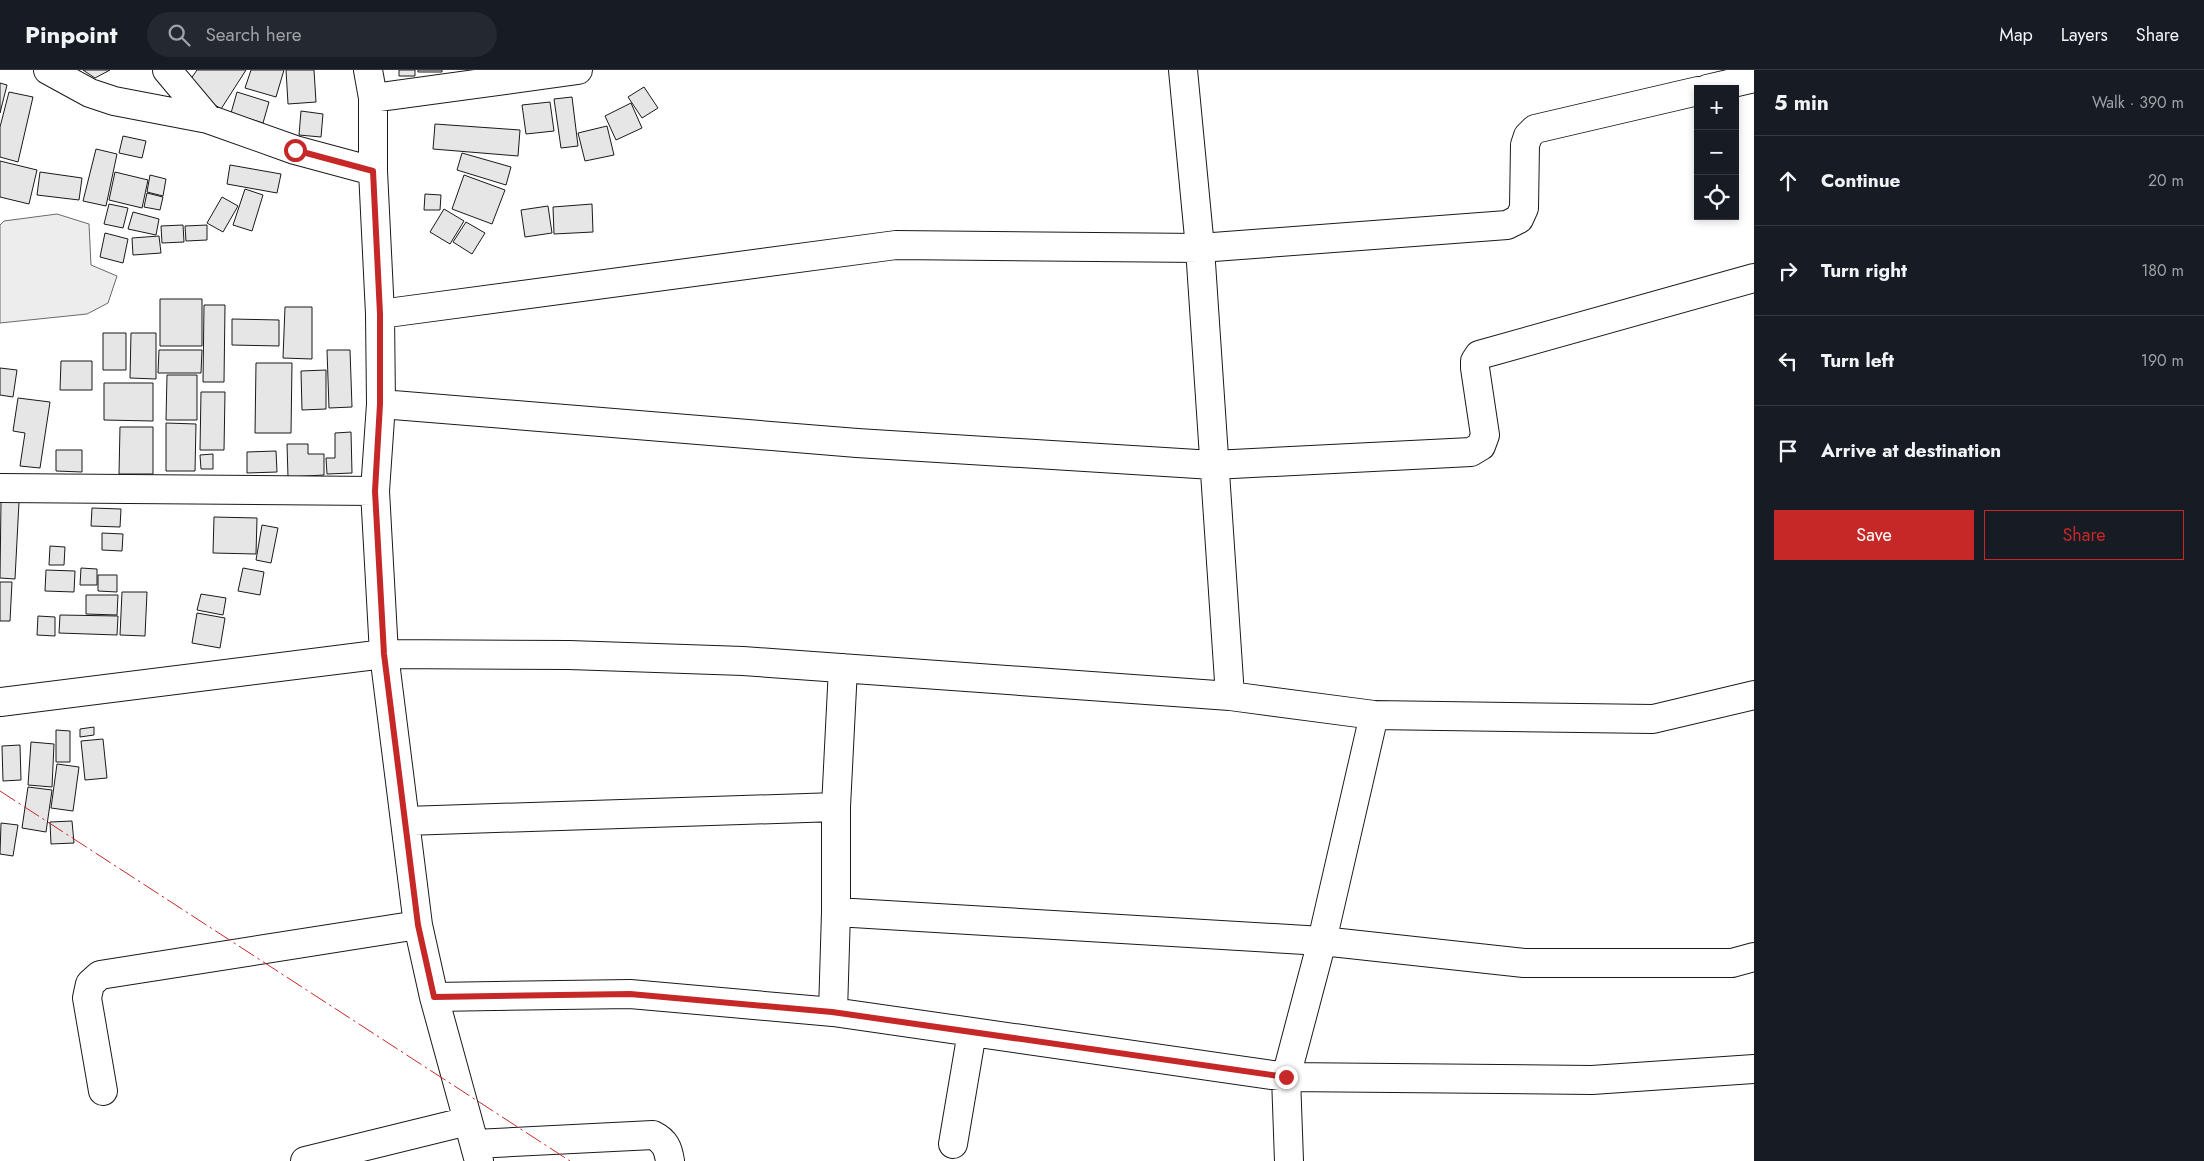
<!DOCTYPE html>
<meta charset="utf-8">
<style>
:root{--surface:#171b24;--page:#242831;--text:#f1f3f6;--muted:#9ea1a6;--line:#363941;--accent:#c62828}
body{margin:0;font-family:Jost,sans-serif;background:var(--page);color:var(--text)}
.controls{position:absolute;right:15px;top:15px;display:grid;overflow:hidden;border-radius:0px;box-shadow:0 2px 8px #0003}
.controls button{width:45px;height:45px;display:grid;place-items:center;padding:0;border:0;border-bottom:1px solid var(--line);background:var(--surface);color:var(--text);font:25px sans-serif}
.stop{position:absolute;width:15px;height:15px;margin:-11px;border:4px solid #c62828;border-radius:50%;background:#fff}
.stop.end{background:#c62828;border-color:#fff;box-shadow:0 1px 5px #0008}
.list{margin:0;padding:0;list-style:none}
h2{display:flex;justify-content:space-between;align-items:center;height:65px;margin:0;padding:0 20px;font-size:21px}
h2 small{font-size:16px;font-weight:400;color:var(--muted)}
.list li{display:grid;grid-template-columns:32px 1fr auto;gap:15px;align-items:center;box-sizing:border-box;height:90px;padding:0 20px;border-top:1px solid var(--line)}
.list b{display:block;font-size:19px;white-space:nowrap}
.list em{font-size:16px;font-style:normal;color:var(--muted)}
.actions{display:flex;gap:10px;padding:15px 20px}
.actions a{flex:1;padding:11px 0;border:1px solid var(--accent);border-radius:0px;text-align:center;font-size:18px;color:var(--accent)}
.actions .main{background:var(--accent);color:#fff}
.icon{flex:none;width:28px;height:28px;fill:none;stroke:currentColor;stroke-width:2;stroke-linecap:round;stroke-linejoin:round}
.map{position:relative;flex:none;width:1754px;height:1091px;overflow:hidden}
header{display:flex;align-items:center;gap:30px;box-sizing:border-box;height:70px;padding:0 25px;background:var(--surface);border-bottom:1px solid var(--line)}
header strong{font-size:24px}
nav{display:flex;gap:28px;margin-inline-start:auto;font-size:18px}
.search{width:350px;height:45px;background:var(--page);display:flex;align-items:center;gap:12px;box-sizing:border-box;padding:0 18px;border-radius:28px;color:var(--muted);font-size:19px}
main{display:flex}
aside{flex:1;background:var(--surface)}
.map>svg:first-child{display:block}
.built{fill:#ededed;stroke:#6a6a6a}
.building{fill:#e6e6e6;stroke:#1a1a1a}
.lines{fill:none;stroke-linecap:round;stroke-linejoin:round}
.minor-casing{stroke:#1a1a1a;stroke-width:30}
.minor{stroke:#fff;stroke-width:28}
.power{stroke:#c62828;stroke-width:1;stroke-dasharray:18 4 2.5 4;stroke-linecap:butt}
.route{stroke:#c62828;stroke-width:6}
</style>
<header>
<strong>Pinpoint</strong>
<div class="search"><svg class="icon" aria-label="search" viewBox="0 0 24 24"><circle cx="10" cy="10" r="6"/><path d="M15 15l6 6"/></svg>Search here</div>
<nav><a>Map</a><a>Layers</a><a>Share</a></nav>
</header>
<main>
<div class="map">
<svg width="1754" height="1091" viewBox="0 0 1754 1091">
<rect width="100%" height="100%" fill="#fff"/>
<path class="built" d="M57,144L89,154L91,195L117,206L108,233L87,244L0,253V155L4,151Z"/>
<path class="building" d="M83,0H110L95,8Z
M197,0H246L221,39L186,16Z
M251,0H284L276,27L245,18Z
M286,0H314L316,32L288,34Z
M399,0H415V6H399Z
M418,0H442V2H418Z
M0,13L7,15L0,43Z
M644,17L658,38L642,48L628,27Z
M9,22L33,27L18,92L0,87V57Z
M237,22L269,32L263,53L231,43Z
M572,27L578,76L561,78L554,29Z
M550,32L554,61L526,64L522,35Z
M631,33L642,58L616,70L605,46Z
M301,41L323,44L321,67L299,65Z
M435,54L520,60L518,86L433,79Z
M607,56L614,85L585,91L578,63Z
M123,66L146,71L142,88L119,83Z
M96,79L117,84L106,136L83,131Z
M462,83L511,97L506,115L457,100Z
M0,91L37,100L29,134L0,127Z
M230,95L281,104L277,123L227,114Z
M40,102L82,108L79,130L37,125Z
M115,102L148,110L142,138L109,130Z
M150,105L166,109L163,126L147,122Z
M464,105L505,120L492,154L452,139Z
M245,119L263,125L252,161L233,155Z
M147,123L163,127L160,140L144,137Z
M425,124L441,125L440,140H424Z
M222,127L238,136L223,162L207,153Z
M109,134L128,138L123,158L104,154Z
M592,134L593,162L554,164L553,137Z
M548,136L552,163L525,167L521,140Z
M444,139L464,151L450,174L430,162Z
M133,142L159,149L156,165L128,159Z
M466,152L485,163L472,184L453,172Z
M183,155L184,172L162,173L161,156Z
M207,155V170L186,171L185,156Z
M105,163L128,169L123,193L100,187Z
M159,166L161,183L133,185L132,168Z
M160,229H202V276H160Z
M204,235H225L224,312H203Z
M285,237H312V289L283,288Z
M232,249L279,250V276L232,275Z
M103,263H126V300H103Z
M131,263H156V309L130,308Z
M159,280H202L201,303H158Z
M327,280H350L352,337L329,338Z
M61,291H92V320H60Z
M256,293H292L291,363H255Z
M0,298L17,300L13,327L0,325Z
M326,300V339L302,340L301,301Z
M167,305H197V350H166Z
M104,313H153V351L104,350Z
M201,322H225L224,380H200Z
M18,328L50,332L40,398L20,396L25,363L13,361Z
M166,353L196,354L195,401H166Z
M120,357H153V404H119Z
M351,362L352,403L327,404L326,388H335V363Z
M287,374H308V384H324V405L288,407Z
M56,380H82V402L56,401Z
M276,381L277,402L247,403V382Z
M213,384V399H201L200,385Z
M1,431L19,432L15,509L0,508Z
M92,438L121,439L120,457L91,456Z
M214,447L257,448L256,484L213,483Z
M262,455L278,458L271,493L256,490Z
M102,463L123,464L122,481L102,480Z
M50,476L65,477L64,495H49Z
M81,498L97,499V515H80Z
M243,498L264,502L260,525L238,521Z
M46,500L75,501L74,522L45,521Z
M98,505H117V522L98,521Z
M0,512H12L10,551H0Z
M122,522H147L145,566L120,565Z
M201,524L226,528L223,545L197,540Z
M86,525H118L117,545L86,544Z
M197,543L225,548L220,578L192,573Z
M60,545L118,546L117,565L59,563Z
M38,546L55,547V566L37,565Z
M94,657V665L80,667V659Z
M56,660L70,661V692H56Z
M103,669L107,708L85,710L81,671Z
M31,672L54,674L52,717L28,715Z
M20,675L21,710L3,711L2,676Z
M57,694L79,697L73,741L51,738Z
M28,717L52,720L46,762L22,758Z
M72,751L74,773L51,774L50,752Z
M1,753L18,755L13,786L0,784Z"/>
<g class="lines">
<g class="minor-casing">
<path id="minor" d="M48,0L90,23L114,31L208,49L295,80L373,101
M167,0L208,49
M368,0L373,28V101L380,244L381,334L375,421L384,584L418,855L434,927L479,1091
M1183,0L1200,178L1507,155L1519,149L1524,138L1525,75L1528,66L1535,59L1698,21
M1707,19L1754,8
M373,28L578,0
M380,244L896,175L1200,178L1230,626
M381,334L857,373L1213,395L1471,382L1481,376L1485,365L1475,298V291L1479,285L1754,208
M0,418L375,421
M0,632L384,584L569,585L743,591L1230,626L1374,645L1653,649L1754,625
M406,751L836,737
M836,842L1322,871L1524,893H1732L1754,887
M434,927L630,924L833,942L1286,1007L1592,1010L1754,999
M833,942L836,842V737L843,598
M103,1021L87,928L90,914L100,905L418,855
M475,1074L653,1065C665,1071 668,1078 670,1091
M953,1074L972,962
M305,1091L468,1051
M1289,1091L1286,1007L1322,871L1374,645"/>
</g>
<use href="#minor" class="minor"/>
<path class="power" d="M0,721L570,1091"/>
</g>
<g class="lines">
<path class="route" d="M295,80L373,101L380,244V334L375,421L384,584L418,855L434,927L630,924L832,942L1286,1007"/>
</g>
</svg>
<div class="controls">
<button>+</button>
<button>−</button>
<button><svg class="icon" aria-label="locate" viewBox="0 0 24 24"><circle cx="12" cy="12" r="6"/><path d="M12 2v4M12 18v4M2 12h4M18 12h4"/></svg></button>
</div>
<div class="stop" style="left:295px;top:80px"></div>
<div class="stop end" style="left:1286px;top:1007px"></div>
</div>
<aside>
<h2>5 min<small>Walk · 390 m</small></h2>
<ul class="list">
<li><svg class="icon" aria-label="ahead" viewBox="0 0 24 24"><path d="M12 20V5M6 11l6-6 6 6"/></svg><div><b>Continue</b></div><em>20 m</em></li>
<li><svg class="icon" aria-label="right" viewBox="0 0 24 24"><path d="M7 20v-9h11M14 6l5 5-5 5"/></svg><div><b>Turn right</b></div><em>180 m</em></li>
<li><svg class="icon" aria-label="left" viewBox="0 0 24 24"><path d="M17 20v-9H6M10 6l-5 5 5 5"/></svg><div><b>Turn left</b></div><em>190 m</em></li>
<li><svg class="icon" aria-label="arrive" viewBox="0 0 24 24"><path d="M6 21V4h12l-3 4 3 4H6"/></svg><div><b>Arrive at destination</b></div></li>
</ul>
<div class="actions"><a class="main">Save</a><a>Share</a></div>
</aside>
</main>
